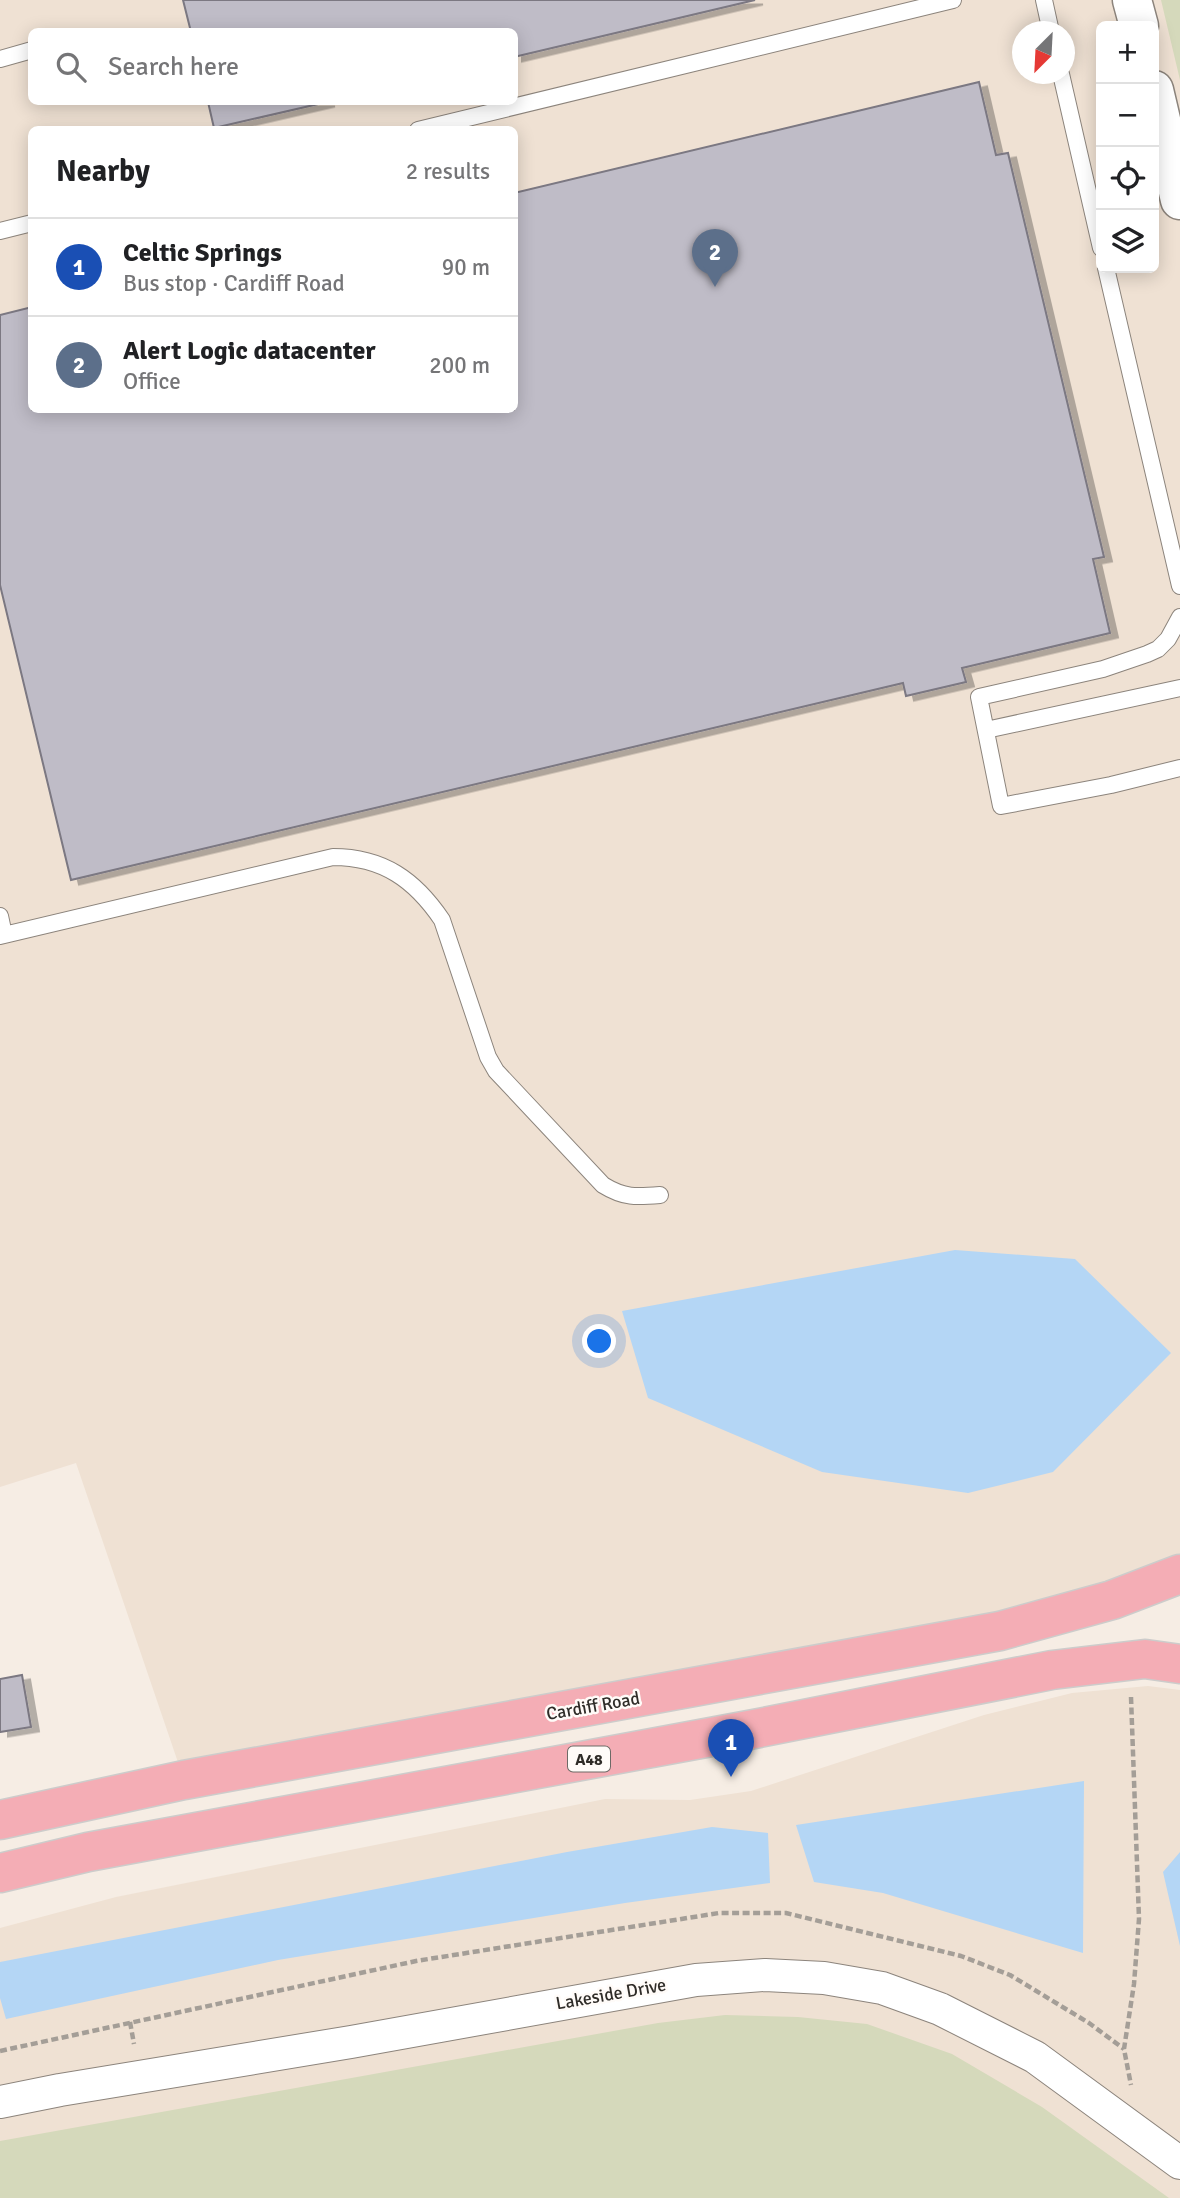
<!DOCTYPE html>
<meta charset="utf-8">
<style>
:root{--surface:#fff;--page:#f2f2f2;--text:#202124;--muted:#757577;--line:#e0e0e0;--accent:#111827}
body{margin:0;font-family:Signika,sans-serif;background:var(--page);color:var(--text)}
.controls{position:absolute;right:21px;top:21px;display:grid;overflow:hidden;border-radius:10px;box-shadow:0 4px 18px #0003}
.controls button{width:63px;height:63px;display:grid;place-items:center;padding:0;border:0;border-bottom:2px solid var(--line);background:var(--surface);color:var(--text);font:35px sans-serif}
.compass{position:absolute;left:1012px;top:21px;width:63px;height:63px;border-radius:50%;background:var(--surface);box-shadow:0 4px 18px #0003;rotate:204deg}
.you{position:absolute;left:600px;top:1342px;width:24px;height:24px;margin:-18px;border:5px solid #fff;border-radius:50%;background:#1a73e8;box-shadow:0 0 0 10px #1a73e833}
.badge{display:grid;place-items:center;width:46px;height:46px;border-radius:50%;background:var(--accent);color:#fff;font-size:23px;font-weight:700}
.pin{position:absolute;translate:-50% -58px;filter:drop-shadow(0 2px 4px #0008)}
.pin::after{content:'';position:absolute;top:37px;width:24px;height:21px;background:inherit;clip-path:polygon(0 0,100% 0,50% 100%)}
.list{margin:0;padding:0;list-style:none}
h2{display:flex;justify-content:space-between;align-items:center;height:91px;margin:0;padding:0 28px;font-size:30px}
h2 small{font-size:23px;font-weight:400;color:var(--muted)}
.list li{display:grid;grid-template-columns:46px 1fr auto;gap:21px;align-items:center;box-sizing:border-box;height:98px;padding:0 28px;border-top:2px solid var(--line)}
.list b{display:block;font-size:26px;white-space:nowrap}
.list p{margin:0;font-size:23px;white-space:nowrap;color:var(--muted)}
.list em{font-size:23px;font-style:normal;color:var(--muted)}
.icon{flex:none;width:38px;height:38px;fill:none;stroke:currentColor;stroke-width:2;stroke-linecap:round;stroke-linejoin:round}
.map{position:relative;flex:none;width:1180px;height:2198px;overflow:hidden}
.search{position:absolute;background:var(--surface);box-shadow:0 4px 18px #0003;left:28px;top:28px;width:490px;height:77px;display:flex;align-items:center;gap:18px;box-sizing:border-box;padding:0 24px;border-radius:10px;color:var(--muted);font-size:26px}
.panel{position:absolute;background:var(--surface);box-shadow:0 4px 18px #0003;left:28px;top:126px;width:490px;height:287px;border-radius:10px}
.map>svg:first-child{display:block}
.built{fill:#efe1d3;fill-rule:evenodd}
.green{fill:#d5d9bb}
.water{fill:#b4d6f5}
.building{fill:#bfbcc7;stroke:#7b7882;stroke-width:2;filter:url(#shadow)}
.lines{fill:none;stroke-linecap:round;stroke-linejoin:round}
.service-casing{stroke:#8c847c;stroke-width:18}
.minor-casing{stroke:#8c847c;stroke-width:34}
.tertiary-casing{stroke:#8c847c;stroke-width:41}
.primary-casing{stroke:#cdcccb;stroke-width:41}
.path{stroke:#a49e97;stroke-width:4.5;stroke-dasharray:7 3.5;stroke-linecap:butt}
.service{stroke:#fff;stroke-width:16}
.minor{stroke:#fff;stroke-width:32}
.tertiary{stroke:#fff;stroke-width:38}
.primary{stroke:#f4adb5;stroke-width:38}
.labels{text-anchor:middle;stroke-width:5;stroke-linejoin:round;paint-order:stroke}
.shield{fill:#fffbf8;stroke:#6d6a66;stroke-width:2}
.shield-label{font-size:16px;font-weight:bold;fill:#2f2c28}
.street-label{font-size:18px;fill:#2f2c28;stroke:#fffbf8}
</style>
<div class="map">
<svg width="1180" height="2198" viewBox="0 0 1180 2198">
<defs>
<filter id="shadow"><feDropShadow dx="8" dy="4.5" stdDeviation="0" flood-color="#0004"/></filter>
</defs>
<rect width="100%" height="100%" fill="#f6ede4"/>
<path class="built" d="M0,0H1180V1574L1112,1600L184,1780L76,1463L0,1487ZM1101,26H1154V268H1101ZM32,32H514V102H32ZM1023,32H1064V74H1023ZM32,130H514V410H32Z
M1148,1686L1180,1690V2198H0V1928L116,1897L605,1799L690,1800L751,1791L984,1715L1072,1693Z"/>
<path class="green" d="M1161,0H1180V80Z
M725,2015L798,2017L867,2024L952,2054L1042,2107L1169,2198H0V2141L658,2023Z"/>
<path class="water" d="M955,1250L1075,1259L1171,1353L1053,1472L968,1493L822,1472L648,1398L622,1311Z
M1084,1781L1083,1953L883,1893L814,1882L796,1825Z
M712,1827L768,1833L770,1883L625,1903L278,1960L6,2019L0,1998V1962L567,1852Z
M1180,1852V1946L1163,1872Z"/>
<path class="building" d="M183,0H755L514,57V32H191Z
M979,82L996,155L1008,153L1104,557L1093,559L1110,633L962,668L966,682L906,696L903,683L71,880L0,585V315L32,307V410H514V193Z
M208,102H327L214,128Z
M22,1675L31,1727L0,1732V1679Z"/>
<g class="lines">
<g class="service-casing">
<path id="service" d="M1044,0L1051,32
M0,59L32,50
M1061,74L1101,248
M418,130L953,0
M0,231L32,223
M1106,268L1180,586
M1180,617L1168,639L1158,649L1147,654L1103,669L979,697L1001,806L1111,785L1180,768
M986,730L1180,688
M0,916L4,935
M0,936L333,857C383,857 415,880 442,920L488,1057L496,1071L603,1185C624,1198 636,1197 660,1195"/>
</g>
<g class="minor-casing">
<path id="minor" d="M0,2102L60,2090L351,2042L696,1980L765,1975L824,1978L882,1988L940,2009L1035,2057L1180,2163"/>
</g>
<g class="tertiary-casing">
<path id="tertiary" d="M1132,0L1139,26
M1154,90L1180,200"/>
</g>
<g class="primary-casing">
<path id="primary" d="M0,1820L184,1780L1000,1631L1112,1600L1180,1574
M0,1873L88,1852L749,1730L1052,1670L1145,1659L1180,1664"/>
</g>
<path class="path" d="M1131,1697L1139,1919L1134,1984L1124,2049L1131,2085
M130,2022L134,2044
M0,2051L416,1961L719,1913H786L961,1956L1010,1975L1089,2023L1124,2049"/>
<use href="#service" class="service"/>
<use href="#minor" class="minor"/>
<use href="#tertiary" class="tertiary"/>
<use href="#primary" class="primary"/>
</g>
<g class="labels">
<rect class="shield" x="568" y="1746.5" width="42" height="25" rx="5"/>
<g class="shield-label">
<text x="589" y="1765">A48</text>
</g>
<g class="street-label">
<text transform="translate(593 1706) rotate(-10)" y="6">Cardiff Road</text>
<text transform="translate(611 1994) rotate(-10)" y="6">Lakeside Drive</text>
</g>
</g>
</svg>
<div class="controls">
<button>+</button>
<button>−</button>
<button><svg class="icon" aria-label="locate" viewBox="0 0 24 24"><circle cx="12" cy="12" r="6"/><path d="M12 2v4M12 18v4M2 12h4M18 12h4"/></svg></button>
<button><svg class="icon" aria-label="layers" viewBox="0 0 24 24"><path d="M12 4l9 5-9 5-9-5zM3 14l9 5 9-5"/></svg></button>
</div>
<svg class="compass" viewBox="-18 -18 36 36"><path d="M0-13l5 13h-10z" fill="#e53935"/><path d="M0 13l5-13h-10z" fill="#757577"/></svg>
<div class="you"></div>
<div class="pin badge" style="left:731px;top:1777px;background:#1a4fb4">1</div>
<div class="pin badge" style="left:715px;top:287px;background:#5c6f8a">2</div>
<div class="search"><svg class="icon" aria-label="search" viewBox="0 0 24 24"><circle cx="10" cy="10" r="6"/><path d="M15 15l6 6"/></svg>Search here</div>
<section class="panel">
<h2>Nearby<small>2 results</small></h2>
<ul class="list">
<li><span class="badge" style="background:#1a4fb4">1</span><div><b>Celtic Springs</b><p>Bus stop · Cardiff Road</p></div><em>90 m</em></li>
<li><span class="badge" style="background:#5c6f8a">2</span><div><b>Alert Logic datacenter</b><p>Office</p></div><em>200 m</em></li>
</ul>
</section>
</div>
